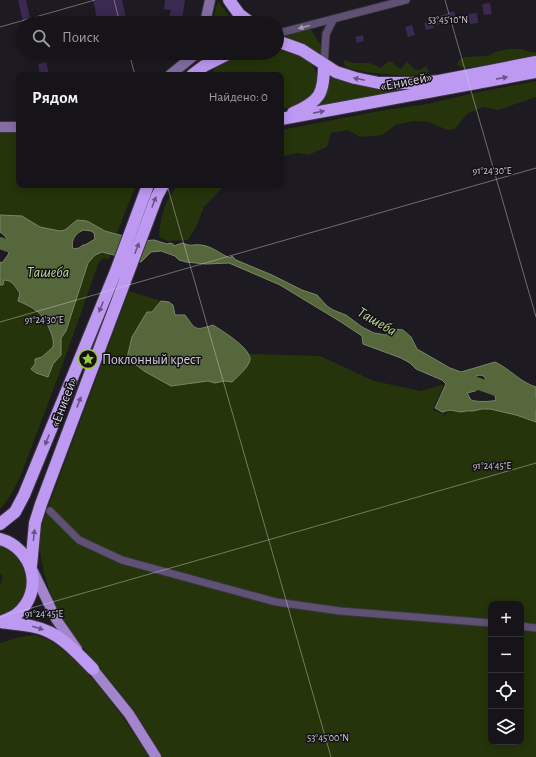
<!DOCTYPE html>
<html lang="ru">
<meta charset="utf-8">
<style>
:root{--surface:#161419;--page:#232126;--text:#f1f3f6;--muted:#9e9ea2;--line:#353338}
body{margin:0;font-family:"Alegreya Sans",sans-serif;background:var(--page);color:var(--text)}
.controls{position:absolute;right:12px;bottom:12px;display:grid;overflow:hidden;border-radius:8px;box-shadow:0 2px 10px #0003}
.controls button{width:36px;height:36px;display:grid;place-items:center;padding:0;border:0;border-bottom:1px solid var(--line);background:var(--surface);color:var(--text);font:20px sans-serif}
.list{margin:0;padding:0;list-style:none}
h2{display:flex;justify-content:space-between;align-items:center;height:52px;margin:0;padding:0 16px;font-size:17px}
h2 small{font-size:13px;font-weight:400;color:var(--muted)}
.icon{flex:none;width:22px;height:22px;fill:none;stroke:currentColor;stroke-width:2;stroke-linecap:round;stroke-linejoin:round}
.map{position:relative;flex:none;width:536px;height:757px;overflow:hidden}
.search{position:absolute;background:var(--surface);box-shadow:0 2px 10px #0003;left:16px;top:16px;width:268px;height:44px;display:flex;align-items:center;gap:10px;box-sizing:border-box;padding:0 14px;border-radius:22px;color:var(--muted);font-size:15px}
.panel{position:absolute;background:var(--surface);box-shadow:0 2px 10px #0003;left:16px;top:72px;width:268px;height:116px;border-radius:8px}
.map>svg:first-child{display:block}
.green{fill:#25340b;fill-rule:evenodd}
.water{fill:#55673b;stroke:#7a8669;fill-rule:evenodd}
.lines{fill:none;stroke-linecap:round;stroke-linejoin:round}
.river{stroke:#55673b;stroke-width:12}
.building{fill:#3a2950}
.street-casing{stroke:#3a373e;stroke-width:9}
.secondary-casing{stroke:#3a373e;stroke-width:12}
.primary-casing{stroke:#3a373e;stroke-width:12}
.highway-casing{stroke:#3a373e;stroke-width:14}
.street{stroke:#5f5174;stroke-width:7}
.secondary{stroke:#856ea6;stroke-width:10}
.primary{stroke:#a385ce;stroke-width:10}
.highway{stroke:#be99f2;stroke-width:12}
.oneway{fill:#a49dae}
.oneway2{fill:#695585}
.ticks{fill:none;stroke:#d2d0d5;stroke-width:1;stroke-opacity:0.45}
.labels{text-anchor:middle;stroke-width:3;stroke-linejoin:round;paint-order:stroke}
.street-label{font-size:14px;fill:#d2d0d5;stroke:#141118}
.poi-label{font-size:14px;fill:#d2d0d5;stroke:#141118;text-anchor:start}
.water-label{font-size:15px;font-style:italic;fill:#bad991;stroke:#141118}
.ticks-label{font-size:10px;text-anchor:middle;fill:#d2d0d5;stroke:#141118;stroke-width:3;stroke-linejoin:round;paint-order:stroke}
</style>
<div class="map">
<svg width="536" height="757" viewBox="0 0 536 757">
<rect width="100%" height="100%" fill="#1d1a21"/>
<path class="green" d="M218,1L230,17L239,23H212Z
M310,28L322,47V57L282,35Z
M277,49C295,52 319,60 318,83C318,88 314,96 310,99C302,105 290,107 281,109V75H210L218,65L243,53H277Z
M509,49H522L529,52H536V57C526,59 518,60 508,61C492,63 477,68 462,68L457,64L460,59L465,57L488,56L495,52Z
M345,60L354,63H369L381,68C393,56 390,62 400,69L403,67L407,61L414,69L419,70L426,66L429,71L426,74L405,76L364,72L348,68L343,63Z
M332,76L448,85L307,111C322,98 327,96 332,76Z
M536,81V97L498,110L483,107L467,114L455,129L447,130L429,122L413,121L396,125L382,135L360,137L348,130L331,133L327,147L308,155L298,153L284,156L281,159V130L385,110L428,104L474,93Z
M0,129L19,130V185H136L117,233L105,231L87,221L77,220L65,230L60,231L40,227L22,216L0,215Z
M178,185H225L204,207L196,227L188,240L168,241L159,237C161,215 164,202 178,185Z
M102,252L111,253L109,259L103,258L98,264C78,322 58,379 36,435C27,458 18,491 0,509V285H3L4,280C13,280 15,287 20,293L18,301C33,307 43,313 49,328C52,335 54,339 54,347L42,357L35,359L53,364L61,355V338L66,331L88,263L95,255Z
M129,291L161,301L152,312L135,365L171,386L208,381L215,383L224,381H232L250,359V354L320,356L374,381L421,391L444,384L433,410L441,413L447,409L443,416L450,410C458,412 466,412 475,411C480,410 484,409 490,409C506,411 521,418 536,422V757H162C150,735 136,713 120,693C89,653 57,624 44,573C42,562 39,551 40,539C40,533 42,527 43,521ZM491,604H521V742H491Z
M0,544C4,547 11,549 14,552C36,571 28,607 0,615V585L3,576L0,574Z
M33,635C72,639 130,725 149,757H0V643L16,638Z"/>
<path class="water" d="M0,215L22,216L40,227L60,231L65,230L77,220L87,221L105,231L142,241L154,240L167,244L170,243L173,244L174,246L182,243C193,247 192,244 201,245C212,246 220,254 230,258L232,256L236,260L272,275L302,290L317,295L327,306L333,310L346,315L362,327L374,333L386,335L395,329L403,330L411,337L417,349L450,368L461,372L495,362C510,369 520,382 536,387V422L516,415L490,409H482L473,411H466L461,412L450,410L442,412L435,408L446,384L442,380L416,369L410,363L401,358L363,344L362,336L341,322L280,285L229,263L206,264L186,262L179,260L175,256L161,251L151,252L141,262L102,252L95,255L88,263L66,331L61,338V355L53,364L48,377L36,373L31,369L35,364V359L42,357L53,347C54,339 52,335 49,328C43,313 33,307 18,301L20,293C15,287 13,280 4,280L3,285H0V262L2,263L8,255L11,244L4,235L0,232ZM84,230L91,231L94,233L95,239L85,245H83L79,248L73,249C70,241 76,232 84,230ZM480,375L484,376L486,380L485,384L493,387L496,400C491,402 476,402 471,400L467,393L475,391L478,389L475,381L476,376Z
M161,301L169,302L173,305L175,315H185C196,330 194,331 213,325C221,330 252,349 250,360C248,368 238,376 232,382L224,381L215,383L208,381L171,386L144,371L127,358L132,337L147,312H152Z"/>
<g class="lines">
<path class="river" d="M0,243L25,252
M462,378L536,404"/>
</g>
<path class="building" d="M18,0H26L31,23H23Z
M93,0H122L127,23H98Z
M165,0H185L182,20L169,18L171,10L164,9Z
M490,3L492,14L484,15L482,4Z
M454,11L456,19L433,26L434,28L426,30L424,23L440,19L439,16Z
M477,13L478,23L470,24L468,14Z
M412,25L415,35L408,37L405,27Z
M363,35L364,41L357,43L355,37Z
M46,62L49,75H40L38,64Z"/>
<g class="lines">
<g class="street-casing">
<path id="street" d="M277,38L283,32L406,0
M324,65L326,34L333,20
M50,511L79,540L122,560L276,602L340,611L491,623
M521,626L536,628"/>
</g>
<g class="secondary-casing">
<path id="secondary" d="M205,23L210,0
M170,75L197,53
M0,127H19"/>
</g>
<g class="primary-casing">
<path id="primary" d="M33,571L56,619L77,649
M88,663L129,714L156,757"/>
</g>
<g class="highway-casing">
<path id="highway" d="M229,0L239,14L251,23
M277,41L302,50L336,72L355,78L379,83H420L439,81L536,62
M192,75L204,66L230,53
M293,113C320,101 324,94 324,65
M281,119L536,72
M0,524L15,512L24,495L116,271L148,185
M0,539C33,548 45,591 17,614C12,618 6,620 0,622
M31,566L35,523L41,504L157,196L163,185
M0,622C11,624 23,624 35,627C59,632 76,652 93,669"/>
</g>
<use href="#street" class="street"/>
<use href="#secondary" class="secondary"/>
<use href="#primary" class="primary"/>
<use href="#highway" class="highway"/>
</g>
<defs><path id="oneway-solid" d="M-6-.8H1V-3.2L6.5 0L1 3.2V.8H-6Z"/></defs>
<use class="oneway" href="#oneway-solid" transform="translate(304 27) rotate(165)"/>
<g class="oneway2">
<use href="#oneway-solid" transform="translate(502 78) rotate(-11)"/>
<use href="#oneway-solid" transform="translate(359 79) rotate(-168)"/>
<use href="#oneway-solid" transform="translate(319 112) rotate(-11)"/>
<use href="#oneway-solid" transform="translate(154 202) rotate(-69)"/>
<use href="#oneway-solid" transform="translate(137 248) rotate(-69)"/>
<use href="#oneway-solid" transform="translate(101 307) rotate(112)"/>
<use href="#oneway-solid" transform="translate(79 402) rotate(-69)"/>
<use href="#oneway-solid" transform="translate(47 440) rotate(112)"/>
<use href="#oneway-solid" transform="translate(34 535) rotate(-84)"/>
<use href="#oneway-solid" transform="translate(38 628) rotate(17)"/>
</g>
<path class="ticks" d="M114,0L120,23M445,0L536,317M0,27L95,0M129,53L135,75M167,185L331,757M0,322L536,168M0,617L536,463"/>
<defs>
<g id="sight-ring" transform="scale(1)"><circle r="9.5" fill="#141118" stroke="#97cb38" stroke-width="1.5"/><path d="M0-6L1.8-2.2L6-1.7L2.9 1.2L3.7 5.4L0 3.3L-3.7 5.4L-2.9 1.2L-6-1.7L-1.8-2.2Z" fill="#97cb38"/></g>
</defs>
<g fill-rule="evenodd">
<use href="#sight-ring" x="88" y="359"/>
</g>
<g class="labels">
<g class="street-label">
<text transform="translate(406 81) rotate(-11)" y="5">«Енисей»</text>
<text transform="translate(63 402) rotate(-69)" y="5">«Енисей»</text>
</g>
<g class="poi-label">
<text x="102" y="364">Поклонный крест</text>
</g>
<g class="water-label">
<text x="48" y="277">Ташеба</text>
<text transform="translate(377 321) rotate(30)" y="5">Ташеба</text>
</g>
</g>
<g class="ticks-label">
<text x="448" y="23">53°45'10"N</text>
<text x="492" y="174">91°24'30"E</text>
<text x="44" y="323">91°24'30"E</text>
<text x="492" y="469">91°24'45"E</text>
<text x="44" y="617">91°24'45"E</text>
<text x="328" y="741">53°45'00"N</text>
</g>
</svg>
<div class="controls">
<button>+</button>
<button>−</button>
<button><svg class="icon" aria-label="locate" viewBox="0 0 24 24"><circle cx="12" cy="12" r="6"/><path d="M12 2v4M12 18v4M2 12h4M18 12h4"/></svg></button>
<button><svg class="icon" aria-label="layers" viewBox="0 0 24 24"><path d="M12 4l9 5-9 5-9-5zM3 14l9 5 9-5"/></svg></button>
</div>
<div class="search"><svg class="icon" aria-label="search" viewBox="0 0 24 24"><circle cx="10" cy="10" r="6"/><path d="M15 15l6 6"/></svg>Поиск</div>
<section class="panel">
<h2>Рядом<small>Найдено: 0</small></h2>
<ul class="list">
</ul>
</section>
</div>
